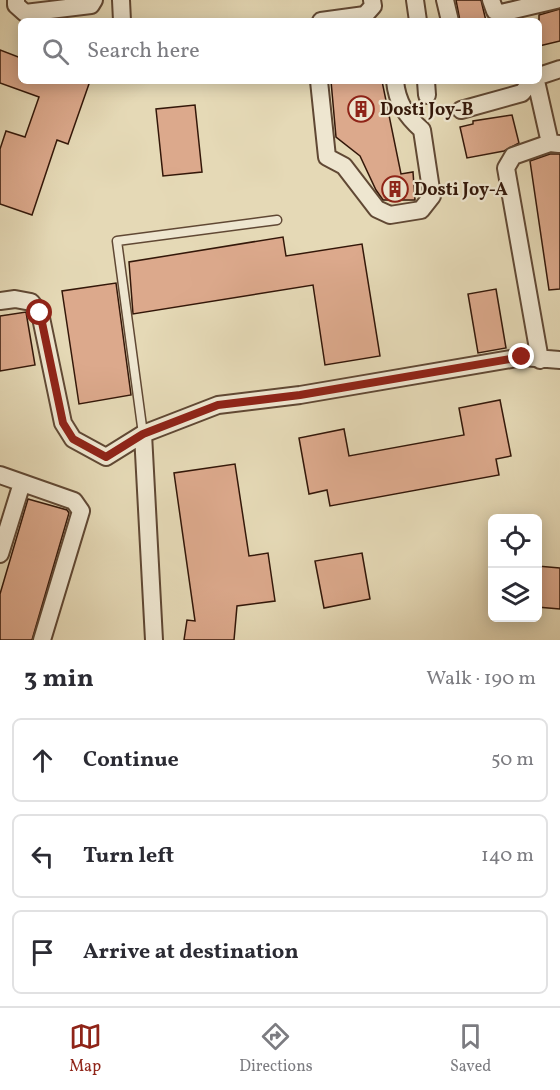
<!DOCTYPE html>
<meta charset="utf-8">
<style>
:root{--surface:#fff;--page:#f7f7f7;--text:#2b2b33;--muted:#7c7c81;--line:#e1e1e2;--accent:#8f2418}
body{margin:0;font-family:Vollkorn,serif;background:var(--page);color:var(--text)}
.controls{position:absolute;right:18px;bottom:18px;display:grid;overflow:hidden;border-radius:9px;box-shadow:0 3px 15px #0003}
.controls button{width:54px;height:54px;display:grid;place-items:center;padding:0;border:0;border-bottom:2px solid var(--line);background:var(--surface);color:var(--text);font:30px sans-serif}
.stop{position:absolute;width:18px;height:18px;margin:-14px;border:4px solid #8f2418;border-radius:50%;background:#fff}
.stop.end{background:#8f2418;border-color:#fff;box-shadow:0 2px 6px #0008}
.list{margin:0;padding:0;list-style:none}
h2{display:flex;justify-content:space-between;align-items:center;height:78px;margin:0;padding:0 24px;font-size:26px}
h2 small{font-size:20px;font-weight:400;color:var(--muted)}
.list li{display:grid;grid-template-columns:39px 1fr auto;gap:18px;align-items:center;box-sizing:border-box;height:84px;margin:0 12px 12px;padding:0 12px;border:2px solid var(--line);border-radius:9px}
.list b{display:block;font-size:22px;white-space:nowrap}
.list em{font-size:20px;font-style:normal;color:var(--muted)}
.icon{flex:none;width:33px;height:33px;fill:none;stroke:currentColor;stroke-width:2;stroke-linecap:round;stroke-linejoin:round}
.map{position:relative;flex:none;width:560px;height:640px;overflow:hidden}
.search{position:absolute;background:var(--surface);box-shadow:0 3px 15px #0003;left:18px;right:18px;top:18px;height:66px;display:flex;align-items:center;gap:15px;box-sizing:border-box;padding:0 21px;border-radius:9px;color:var(--muted);font-size:22px}
.sheet{height:366px;background:var(--surface)}
nav{display:flex;justify-content:space-around;align-items:center;box-sizing:border-box;height:84px;border-top:2px solid var(--line);background:var(--surface);font-size:16px;color:var(--muted)}
nav a{display:grid;justify-items:center;gap:3px}
nav .on{color:var(--accent)}
.map>svg:first-child{display:block}
.building{fill:#dca98c;stroke:#331709;stroke-width:1.5}
.lines{fill:none;stroke-linecap:round;stroke-linejoin:round}
.lane-casing{stroke:#604834;stroke-width:11}
.street-casing{stroke:#604834;stroke-width:20}
.lane{stroke:#eee6d0;stroke-width:8}
.street{stroke:#eee6d0;stroke-width:16}
.route{stroke:#8f2418;stroke-width:8}
.labels{text-anchor:middle;stroke-width:4.5;stroke-linejoin:round;paint-order:stroke}
.poi-label{font-size:18px;font-weight:bold;fill:#331709;stroke:#eee6d0;text-anchor:start}
</style>
<div class="map">
<svg width="560" height="640" viewBox="0 0 560 640">
<rect width="100%" height="100%" fill="#e5d9b6"/>
<filter id="stains"><feTurbulence type="fractalNoise" baseFrequency=".00333" numOctaves="4"/><feColorMatrix values="0 0 0 0 .2 0 0 0 0 .09 0 0 0 0 .02 0 0 0 .5 -.17"/></filter>
<radialGradient id="worn" r=".72"><stop offset=".6" stop-color="#630" stop-opacity="0"/><stop offset="1" stop-color="#630" stop-opacity=".3"/></radialGradient>
<path class="building" d="M456,0H481L486,21H460Z
M560,9V41L539,46V15Z
M0,50L21,58V81H90L68,144L57,140L32,215L0,204V149L6,131L25,137L39,97L0,83Z
M331,81H382L401,174L413,172L415,200H383L376,190L360,156L336,137Z
M195,105L202,172L163,176L156,109Z
M512,115L519,143L504,151L467,158L460,127L473,124V121Z
M550,154H560V289L549,290L530,161Z
M283,237L286,256L362,244L380,356L325,365L313,285L133,314L129,262Z
M116,283L131,395L79,404L62,291Z
M496,289L506,348L478,353L468,294Z
M26,312L35,365L0,371V316Z
M500,400L511,456L496,459L499,475L330,506L327,490L309,494L299,438L344,429L349,456L464,435L459,408Z
M235,464L249,556L268,553L275,601L237,606L234,640H184L187,620L195,621L174,473Z
M28,499L67,510L69,513L32,640H0V594Z
M362,553L370,599L324,608L315,561Z
M537,566L560,568V609L537,607Z"/>
<g class="lines">
<g class="lane-casing">
<path id="lane" d="M143,434L117,241L277,220"/>
</g>
<g class="street-casing">
<path id="street" d="M16,0V5L25,13L91,5L94,0
M121,0L122,21
M415,0L418,21
M445,0L450,21
M491,0L495,11L501,13L556,0
M321,21L365,15L373,6L372,0
M539,76L560,69
M319,81L327,157L344,166L377,209L390,215L421,210L432,196L422,130C406,116 397,102 395,81
M426,81L427,95
M536,81L550,143L559,144
M461,110L522,93L532,81
M0,301L15,299L31,302L40,313L63,423L73,439L106,457L143,434L218,405L300,395L523,357L560,360
M540,360L506,168L513,156L550,143
M143,434L154,640
M0,475L74,501L81,511L42,640
M0,554L22,483"/>
</g>
<use href="#lane" class="lane"/>
<use href="#street" class="street"/>
</g>
<g class="lines">
<path class="route" d="M40,313L63,423L73,439L106,457L143,434L218,405L300,395L522,357"/>
</g>
<defs>
<g id="building-ring" transform="scale(1.35)"><circle r="9.5" fill="#eee6d0" stroke="#8f2418" stroke-width="1.5"/><path d="M-4-6H4V6H1V3H-1V6H-4ZM-2.5-4.3h1.7v1.8h-1.7ZM.8-4.3h1.7v1.8H.8ZM-2.5-1h1.7V.8h-1.7ZM.8-1h1.7V.8H.8Z" fill="#8f2418"/></g>
</defs>
<g fill-rule="evenodd">
<use href="#building-ring" x="361" y="109"/>
<use href="#building-ring" x="395" y="189"/>
</g>
<g class="labels">
<g class="poi-label">
<text x="380" y="115">Dosti Joy-B</text>
<text x="414" y="195">Dosti Joy-A</text>
</g>
</g>
<rect width="100%" height="100%" filter="url(#stains)"/>
<rect width="100%" height="100%" fill="url(#worn)"/>
</svg>
<div class="controls">
<button><svg class="icon" aria-label="locate" viewBox="0 0 24 24"><circle cx="12" cy="12" r="6"/><path d="M12 2v4M12 18v4M2 12h4M18 12h4"/></svg></button>
<button><svg class="icon" aria-label="layers" viewBox="0 0 24 24"><path d="M12 4l9 5-9 5-9-5zM3 14l9 5 9-5"/></svg></button>
</div>
<div class="stop" style="left:40px;top:313px"></div>
<div class="stop end" style="left:522px;top:357px"></div>
<div class="search"><svg class="icon" aria-label="search" viewBox="0 0 24 24"><circle cx="10" cy="10" r="6"/><path d="M15 15l6 6"/></svg>Search here</div>
</div>
<section class="sheet">
<h2>3 min<small>Walk · 190 m</small></h2>
<ul class="list">
<li><svg class="icon" aria-label="ahead" viewBox="0 0 24 24"><path d="M12 20V5M6 11l6-6 6 6"/></svg><div><b>Continue</b></div><em>50 m</em></li>
<li><svg class="icon" aria-label="left" viewBox="0 0 24 24"><path d="M17 20v-9H6M10 6l-5 5 5 5"/></svg><div><b>Turn left</b></div><em>140 m</em></li>
<li><svg class="icon" aria-label="arrive" viewBox="0 0 24 24"><path d="M6 21V4h12l-3 4 3 4H6"/></svg><div><b>Arrive at destination</b></div></li>
</ul>
</section>
<nav>
<a class="on"><svg class="icon" aria-label="map" viewBox="0 0 24 24"><path d="M3 6l6-2 6 2 6-2v14l-6 2-6-2-6 2zM9 4v14M15 6v14"/></svg>Map</a>
<a><svg class="icon" aria-label="directions" viewBox="0 0 24 24"><path d="M12 3l9 9-9 9-9-9zM9 14v-3h6M13 9l2 2-2 2"/></svg>Directions</a>
<a><svg class="icon" aria-label="saved" viewBox="0 0 24 24"><path d="M7 4h10v16l-5-4-5 4z"/></svg>Saved</a>
</nav>
